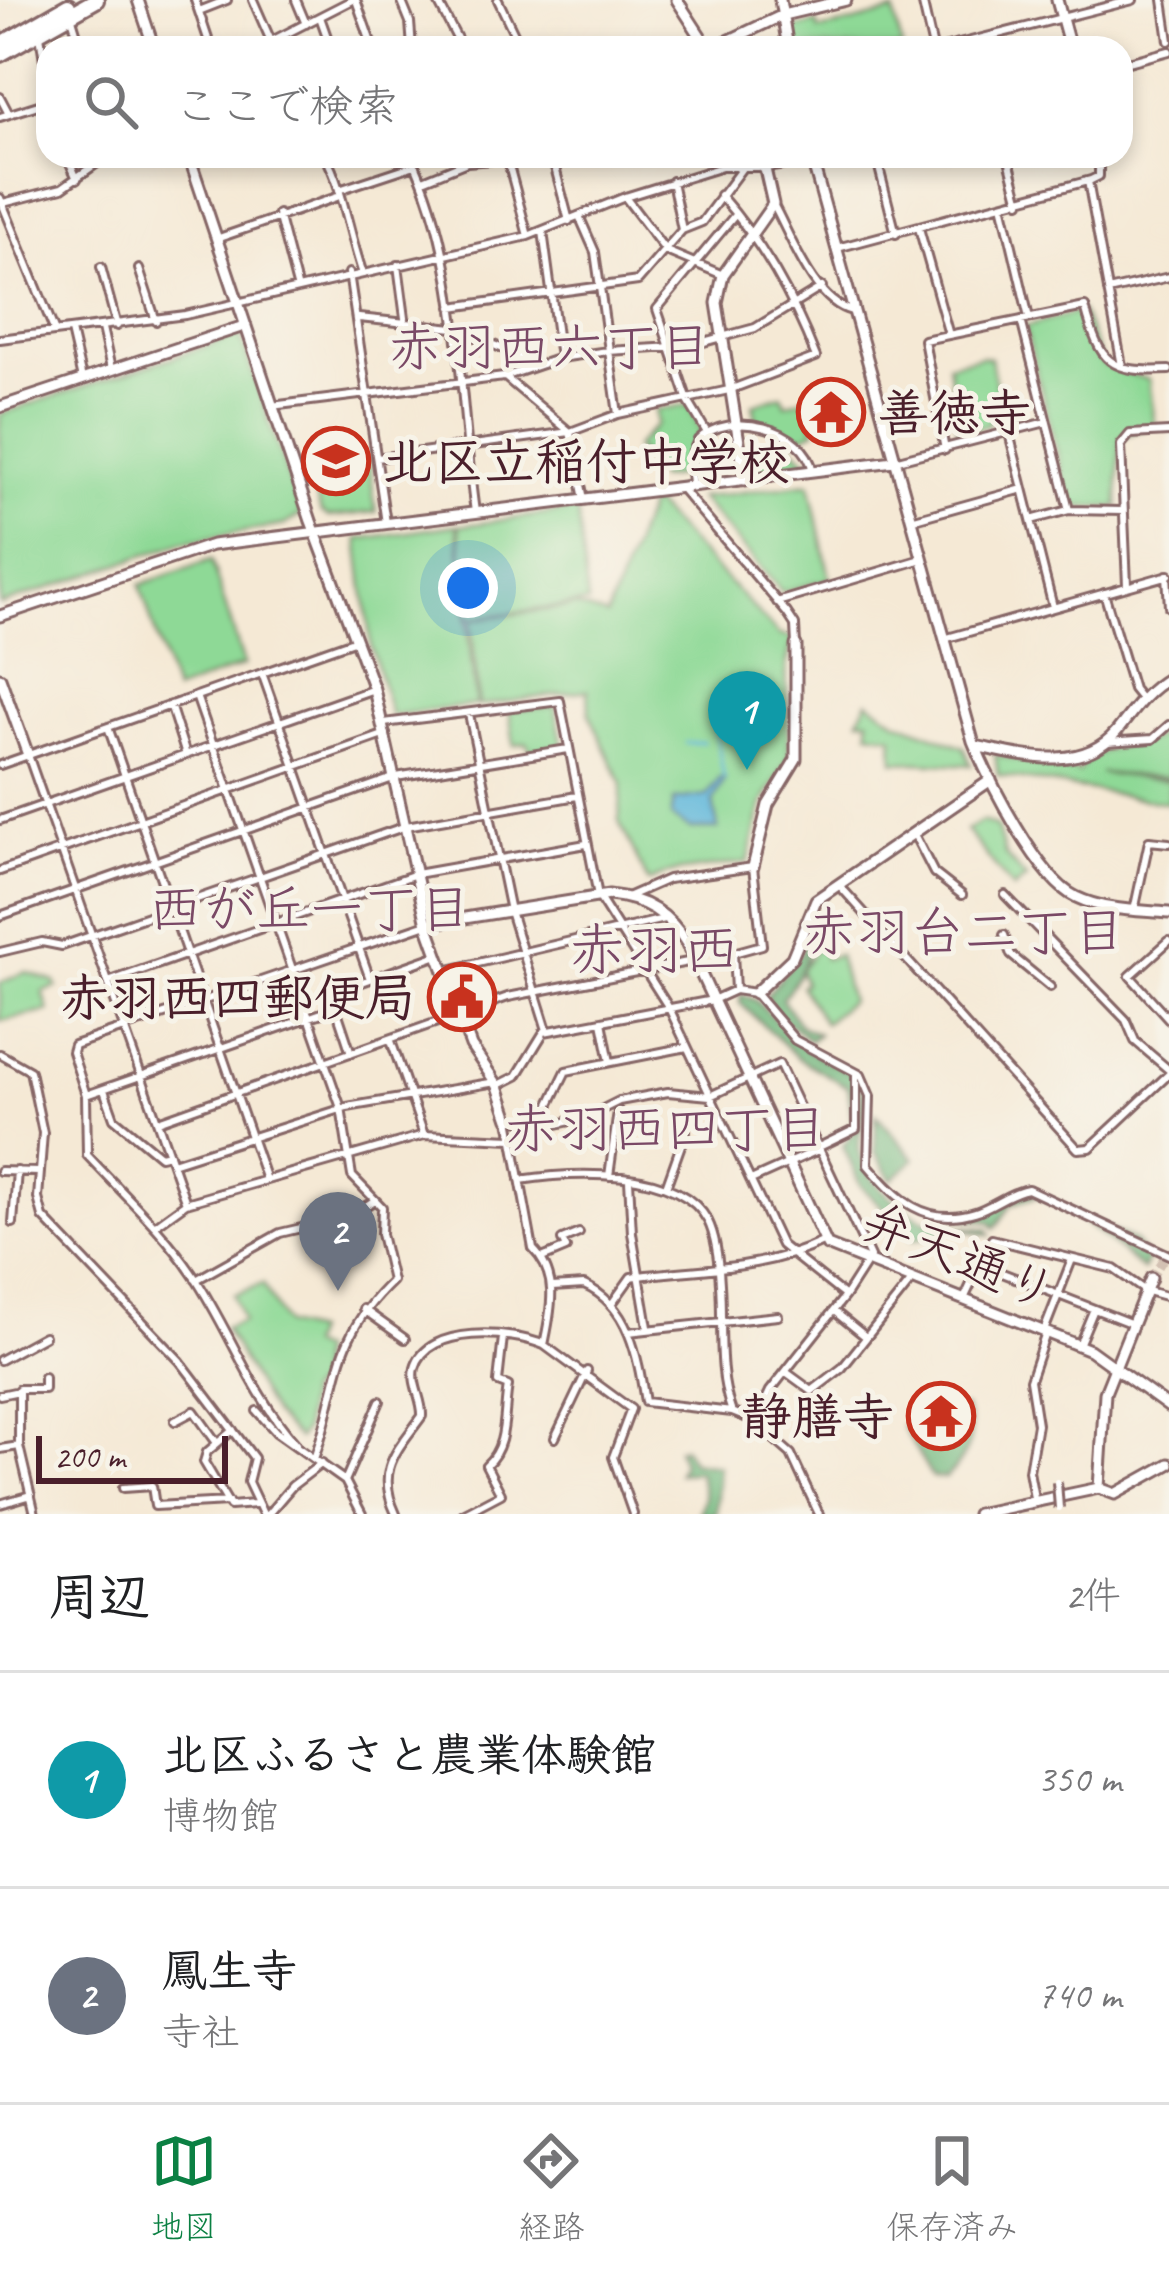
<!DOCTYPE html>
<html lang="ja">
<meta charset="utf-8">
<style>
:root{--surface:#fff;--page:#f6f6f6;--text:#202124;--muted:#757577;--line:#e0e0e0;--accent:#0b8043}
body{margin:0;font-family:Caveat,"Klee One",sans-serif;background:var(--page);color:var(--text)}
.scale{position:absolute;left:36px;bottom:30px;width:192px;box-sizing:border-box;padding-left:12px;border:6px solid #4a1f2b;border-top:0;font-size:33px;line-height:42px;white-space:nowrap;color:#4a1f2b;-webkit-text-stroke:9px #f7f3e8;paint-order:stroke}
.you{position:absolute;left:468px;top:588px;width:42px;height:42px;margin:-30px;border:9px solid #fff;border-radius:50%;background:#1a73e8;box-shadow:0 0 0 18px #1a73e833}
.badge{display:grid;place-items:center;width:78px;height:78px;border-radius:50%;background:var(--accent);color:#fff;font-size:39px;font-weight:700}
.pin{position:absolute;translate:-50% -99px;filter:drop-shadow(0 3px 6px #0008)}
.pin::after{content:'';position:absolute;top:63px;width:42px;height:36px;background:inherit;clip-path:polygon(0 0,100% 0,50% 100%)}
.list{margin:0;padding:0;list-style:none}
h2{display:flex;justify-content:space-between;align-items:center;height:156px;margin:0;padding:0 48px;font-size:51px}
h2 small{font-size:39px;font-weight:400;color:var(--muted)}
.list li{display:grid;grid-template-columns:78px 1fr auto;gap:36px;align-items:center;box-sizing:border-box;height:216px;padding:0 48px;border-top:3px solid var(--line)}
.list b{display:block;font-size:45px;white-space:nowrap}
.list p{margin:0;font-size:39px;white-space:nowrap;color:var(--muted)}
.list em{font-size:39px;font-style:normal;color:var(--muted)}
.icon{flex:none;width:66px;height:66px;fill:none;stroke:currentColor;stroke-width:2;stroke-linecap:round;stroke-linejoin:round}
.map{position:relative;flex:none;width:1169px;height:1514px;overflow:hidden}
.search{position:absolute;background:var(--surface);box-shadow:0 6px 18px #0003;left:36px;right:36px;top:36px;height:132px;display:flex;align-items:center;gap:30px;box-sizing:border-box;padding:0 42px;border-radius:36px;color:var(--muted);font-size:45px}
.sheet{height:588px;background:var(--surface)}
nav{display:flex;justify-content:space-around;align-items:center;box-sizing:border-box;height:168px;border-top:3px solid var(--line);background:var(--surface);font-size:33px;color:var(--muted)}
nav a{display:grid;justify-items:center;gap:6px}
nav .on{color:var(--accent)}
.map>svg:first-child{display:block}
.green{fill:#8ed996;stroke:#6c7c60;stroke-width:3}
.forest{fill:#72b97f;stroke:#5e6c55;stroke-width:3}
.water{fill:#5cb6da;stroke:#536a82;stroke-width:3}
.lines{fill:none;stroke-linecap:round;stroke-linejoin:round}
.stream{stroke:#5cb6da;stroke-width:3}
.secondary-tunnel{stroke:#d3c1b3;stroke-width:9;stroke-dasharray:9 4.5;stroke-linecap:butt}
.street-casing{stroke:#866666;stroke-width:12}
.secondary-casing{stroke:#866666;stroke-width:15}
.highway-casing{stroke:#866666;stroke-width:20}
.street{stroke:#fff;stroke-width:6}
.secondary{stroke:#fff;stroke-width:9}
.highway{stroke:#fff;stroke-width:14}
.street-bridge-casing{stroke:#866666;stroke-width:12;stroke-linecap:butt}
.street-bridge{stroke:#fff;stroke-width:6}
.labels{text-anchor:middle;stroke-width:10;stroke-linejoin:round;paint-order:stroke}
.poi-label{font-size:51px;font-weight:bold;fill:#4a1f2b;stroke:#f7f3e8;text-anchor:start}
.street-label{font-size:51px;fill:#4a1f2b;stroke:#f7f3e8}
.neighbourhood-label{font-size:54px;fill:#7a4966;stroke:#f7f3e8}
.quarter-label{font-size:57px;fill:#7a4966;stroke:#f7f3e8}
</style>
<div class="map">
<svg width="1169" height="1514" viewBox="0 0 1169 1514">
<rect width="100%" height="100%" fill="#f7f3e8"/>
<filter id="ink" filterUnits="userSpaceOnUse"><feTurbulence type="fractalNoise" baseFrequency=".00833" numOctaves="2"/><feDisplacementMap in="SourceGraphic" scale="24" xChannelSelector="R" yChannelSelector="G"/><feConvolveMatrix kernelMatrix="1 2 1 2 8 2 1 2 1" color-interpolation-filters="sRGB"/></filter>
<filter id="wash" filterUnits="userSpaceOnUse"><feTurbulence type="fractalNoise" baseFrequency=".004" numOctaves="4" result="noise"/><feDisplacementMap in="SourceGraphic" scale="48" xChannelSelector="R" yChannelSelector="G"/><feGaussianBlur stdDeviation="2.7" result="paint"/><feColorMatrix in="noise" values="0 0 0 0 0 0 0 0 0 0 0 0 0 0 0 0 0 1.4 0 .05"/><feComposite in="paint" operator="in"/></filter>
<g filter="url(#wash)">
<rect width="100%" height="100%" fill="#f5e9d5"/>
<path class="green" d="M894,12L902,48H798L794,29L817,23L819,31Z
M1081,311L1103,364L1149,380L1155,424L1120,438L1118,507H1071L1025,327Z
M240,335L301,515L284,525L183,542L0,605V414Z
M982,356L990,358L1000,402L988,425L958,433L948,364Z
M782,395L786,404L806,398L815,430L795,439L757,422L753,404Z
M689,405L701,432L688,456L690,474L658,478L656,465L634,455L641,452L634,448L657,424L655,410Z
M785,440L809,462L749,468L748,464Z
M369,461L376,512L329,517L321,513L308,468Z
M810,483L830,579L782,592L699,498Z
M650,501L779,635L793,638L786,666L789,757L763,803L748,862L669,873L648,882L619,821L622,784L589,713L588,690L479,706L471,620L575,606L607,616Z
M577,510L588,603L470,618L459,526Z
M457,525L476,705L391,715L371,647L358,539Z
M211,560L244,665L174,692L140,585Z
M868,701L897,721L964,747L971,765L894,761L893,736L869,732V719H859Z
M555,706L563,746L531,751L527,743L514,745L509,711Z
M1166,730L1169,778L1100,773L1169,781V803L998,775L995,755L1079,772C1096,738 1140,753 1166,730Z
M983,821L997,827L1005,855L1026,878L1013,889L966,830Z
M820,944L824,959L838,955L850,1001L824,1023L801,986L805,983L800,970Z
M26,972L55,982L57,987L43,992L49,1011L0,1021V983Z
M263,1284L285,1325L313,1332L308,1346L319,1351L316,1383L307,1392L304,1430L298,1439L273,1414L224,1328L243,1321L233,1295Z"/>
<path class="forest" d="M810,919C814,948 799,978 782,999L801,1026L818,1034L810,1041L776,1013L766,996L801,952Z
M741,994L755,1000L807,1051L854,1075L853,1128L848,1087L798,1058L740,1003Z
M861,1081C874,1105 859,1122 859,1146C860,1177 903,1211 929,1222C945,1228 969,1227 987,1229L990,1235L954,1228L915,1240L860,1185L843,1146L859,1126Z
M876,1114L915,1159L892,1180L875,1151Z
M1028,1191L1134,1241L1148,1259L1143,1270L1071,1211L1037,1196L1012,1204L995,1228L990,1222L956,1217L979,1214Z
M964,1407C979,1434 967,1457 946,1478H932L902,1426L915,1423L917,1416L926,1426L935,1422L932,1436L939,1451L961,1442L964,1422L953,1409Z
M683,1447L692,1462L719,1466L716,1514H699L704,1496L698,1472L678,1473L682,1464L677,1449Z"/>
<path class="water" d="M720,778L725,779L713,802L718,829H690L671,817L674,800L707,796Z"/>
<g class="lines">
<path class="stream" d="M713,713L724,779
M686,743L703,742"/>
</g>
</g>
<g filter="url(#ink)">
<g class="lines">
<path class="secondary-tunnel" d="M1151,1278L1169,1250"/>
<g class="street-casing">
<path id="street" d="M195,0L211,48
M253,0L271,41
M296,0L306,24
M356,0L373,48
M401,0L410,22L412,48
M437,0L462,48
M498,0L521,48
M922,0L933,48
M1163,0L1169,41
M199,11L227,0
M71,15L81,48
M320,17L331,48
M40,35L48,85
M258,48L352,0
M943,48L1133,0
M1121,64L1169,51
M0,97L9,114
M0,117L48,102
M67,156L77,179
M325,156C342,185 350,236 362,271
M411,156C461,257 459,400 475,512
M552,156L569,221
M876,156L896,234
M1008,156L1020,202
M507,158L528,236
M423,180L467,162L547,156
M672,181L682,230
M1088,181L1122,366
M339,190L415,165
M625,197L666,251L723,275
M0,198L55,332
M3,203L62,188L107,156
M774,206C791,237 814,302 852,311
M1003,208L1029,318
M278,214L297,286
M580,218L595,252L618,414
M919,228L949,335
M543,231L560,358
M216,239L337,197
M837,248L1091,180L1099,176V156
M398,265L405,318
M101,267L117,326
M139,269L156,321
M349,273L386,523
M1108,291L1169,277
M452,307L638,281L682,230L702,222L742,168
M359,318L454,328L538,364
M1021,320L1069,510
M102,328L111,369
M71,331L82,379
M0,339L185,315L528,236L625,197L722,167H762
M506,378L570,432L584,499
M271,406L504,377L560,358L608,351L689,346L755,328L822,287
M706,431L688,401L657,309L735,215
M1009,433L1053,607
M945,450L924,340L1085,307C1100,363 1109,373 1169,370
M377,458L570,432L618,414L729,390L816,357C792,296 763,244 720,195
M894,461L1046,422
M692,484L690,458L698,440C728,409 806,427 813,472
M680,487L787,613L795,625L796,645
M911,520L1023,489
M1031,520L1069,510L1122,511
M1167,575L1169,607
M1127,585L1121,445L1130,434L1169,432
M1104,593L1133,689L1141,699
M777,602L922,559
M944,639L1169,575
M262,673L370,979
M196,696L341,1108L352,1176L382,1207L381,1234L392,1281C331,1339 341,1382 315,1456
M170,705L186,755
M469,714L510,911L547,1030
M384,723L560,701L598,896L669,1008L781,1245L845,1296L870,1257L779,1064L710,1096L668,1092L619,1101L585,1118L552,1125L509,1119L533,1249C560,1276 551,1310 544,1345L631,1409L613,1457L633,1514
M108,727L266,1180
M1106,742L1153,739L1169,725
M28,755L186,1203
M0,765L356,640
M0,820L374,689
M916,838L934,873L962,895
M0,871L386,734
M839,885L1078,1149L1090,1148L1169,1074
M1005,895L1126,1020L1135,1041L1169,1070
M627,897L668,879L753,867L762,945L733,953L735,990
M1134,911L1149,841L1169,843
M0,916L396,777L568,749
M1004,935L1011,955L1050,987
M1169,941L1130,976L1169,1019
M0,952L42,942L62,946L406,826L577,796
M444,971L664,919
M108,982L416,874L586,844
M602,1022L610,1062
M391,1041L424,1135
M351,1053L331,993L438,955
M0,1054L30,1071L43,1133L38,1198L43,1217L180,1361L254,1458L248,1482L263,1514
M499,1085L517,1076L544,1032L713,1000L735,990L755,993L795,1040L861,1075L870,1096L868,1165C897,1199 925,1227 975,1212C994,1206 1007,1193 1028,1189L1169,1255
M104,1090L114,1118L160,1156L169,1154
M86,1095L336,1008
M548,1108L566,1071L687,1047
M158,1121L508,997L693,961
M817,1148L856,1129V1074
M172,1163L347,1107L496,1082
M0,1171L39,1172
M609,1176L618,1111
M520,1180C572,1172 678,1166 708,1221C717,1239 719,1264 720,1284C723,1326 717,1372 732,1412
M629,1180L632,1233L648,1327
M751,1180L818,1150
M666,1187L686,1131
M13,1223L17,1171
M157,1224L186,1203L424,1135L512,1139
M311,1225L314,1243
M542,1258L566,1248L562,1240L579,1233
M982,1265L1130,1323
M196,1280L280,1233L348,1217L372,1202
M552,1287L584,1285C630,1305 638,1359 645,1402L732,1412L752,1420L791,1454L819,1514
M964,1299L992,1239L1114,1269L1144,1290L1169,1297
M611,1305L631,1277C698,1268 762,1271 825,1241
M363,1309L405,1339
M834,1311L866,1337
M1044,1331L1071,1262
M628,1332L778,1316
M1079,1345L1094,1309
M0,1360L44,1336
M786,1372L812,1391L842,1368L913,1279
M0,1395L19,1391
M257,1411L276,1432L345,1481L362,1514
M175,1421L194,1411L217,1443
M755,1423L770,1391L845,1296
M233,1430L207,1452L204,1462L230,1506L255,1504
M555,1438L587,1371
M296,1444C251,1394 230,1330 193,1275C163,1230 124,1195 87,1155L86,1095L72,1052L74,1045L427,924
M0,1449L19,1446
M345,1481L380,1401
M123,1488L152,1486L155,1506L228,1502
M1034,1498L1029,1471L1037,1424L1030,1380L1046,1333
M0,1504L31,1495
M35,1514L19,1446V1389H44V1377
M268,1514L292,1486L322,1463
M396,1514C375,1469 397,1451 422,1416C423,1400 411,1384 415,1368C427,1324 512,1331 544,1345
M463,1514L501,1494L486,1465C508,1446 503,1414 508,1386L498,1382L503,1337"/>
</g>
<g class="secondary-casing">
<path id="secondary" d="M138,0L154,48
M677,0L708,48
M780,0L788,48
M1057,0L1070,48
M713,48L783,15L846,0
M189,156L311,521L374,689L427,924L471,1046L498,1086L509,1119
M811,156L973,741C989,781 1039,880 1076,897C1105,911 1137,910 1169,913
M762,167L832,156
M0,407L244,326
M745,480L717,303L723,275L773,204L762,156
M0,616L212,545L894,461
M0,678L28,755
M975,746C1020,755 1081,774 1117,731C1134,710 1145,692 1169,678
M753,867L768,805L796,759V645
M427,924L609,895C644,898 670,914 687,944L827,1245L1090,1350L1169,1407
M755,993L792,958L816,900L991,780
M1099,1488L1105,1393L1151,1278
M977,1514L1099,1488L1115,1494L1169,1464"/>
</g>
<g class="highway-casing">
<path id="highway" d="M0,45L68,6
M0,54L96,0"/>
</g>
<use href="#street" class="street"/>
<use href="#secondary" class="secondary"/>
<use href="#highway" class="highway"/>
<g class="street-bridge-casing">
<path id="street-bridge" d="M1057,1482L1059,1508"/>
</g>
<use href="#street-bridge" class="street-bridge"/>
</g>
</g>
<defs>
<g id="temple-ring" transform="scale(3.45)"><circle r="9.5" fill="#f7f3e8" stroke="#c8321e" stroke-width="1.5"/><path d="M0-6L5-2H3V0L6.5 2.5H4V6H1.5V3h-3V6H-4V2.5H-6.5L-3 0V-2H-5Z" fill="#c8321e"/></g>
<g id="school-ring" transform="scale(3.45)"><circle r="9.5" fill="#f7f3e8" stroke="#c8321e" stroke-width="1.5"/><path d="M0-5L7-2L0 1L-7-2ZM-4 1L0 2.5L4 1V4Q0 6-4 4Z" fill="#c8321e"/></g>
<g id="civic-ring" transform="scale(3.45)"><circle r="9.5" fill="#f7f3e8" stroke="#c8321e" stroke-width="1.5"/><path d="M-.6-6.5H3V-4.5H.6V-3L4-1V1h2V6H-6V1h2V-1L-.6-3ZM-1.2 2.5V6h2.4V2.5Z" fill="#c8321e"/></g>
</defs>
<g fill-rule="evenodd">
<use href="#temple-ring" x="831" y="412"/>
<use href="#school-ring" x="336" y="461"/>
<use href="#civic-ring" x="462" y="997"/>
<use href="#temple-ring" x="941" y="1416"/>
</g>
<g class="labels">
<g class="poi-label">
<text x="878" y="430">善徳寺</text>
<text x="382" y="479">北区立稲付中学校</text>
<text x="416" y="1015" text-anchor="end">赤羽西四郵便局</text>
<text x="894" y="1434" text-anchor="end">静膳寺</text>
</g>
<g class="street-label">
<text transform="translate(960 1256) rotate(22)" y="18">弁天通り</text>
</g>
<g class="neighbourhood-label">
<text x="550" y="365">赤羽西六丁目</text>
<text x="310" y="927">西が丘一丁目</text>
<text x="964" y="950">赤羽台二丁目</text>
<text x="666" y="1147">赤羽西四丁目</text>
</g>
<g class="quarter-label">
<text x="654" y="969">赤羽西</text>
</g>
</g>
</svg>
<div class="scale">200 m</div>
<div class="you"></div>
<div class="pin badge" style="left:747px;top:770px;background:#0f9aa8">1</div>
<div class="pin badge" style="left:338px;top:1291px;background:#6b7280">2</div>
<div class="search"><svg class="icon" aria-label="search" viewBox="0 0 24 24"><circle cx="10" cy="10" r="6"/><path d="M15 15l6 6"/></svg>ここで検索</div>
</div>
<section class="sheet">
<h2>周辺<small>2件</small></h2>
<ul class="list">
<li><span class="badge" style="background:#0f9aa8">1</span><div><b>北区ふるさと農業体験館</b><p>博物館</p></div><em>350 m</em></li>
<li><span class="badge" style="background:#6b7280">2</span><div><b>鳳生寺</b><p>寺社</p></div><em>740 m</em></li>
</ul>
</section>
<nav>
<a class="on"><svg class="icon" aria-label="map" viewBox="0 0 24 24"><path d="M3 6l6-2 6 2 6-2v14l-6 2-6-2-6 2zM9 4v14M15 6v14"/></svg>地図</a>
<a><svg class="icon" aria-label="directions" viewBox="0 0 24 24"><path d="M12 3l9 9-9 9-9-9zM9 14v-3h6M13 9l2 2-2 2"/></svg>経路</a>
<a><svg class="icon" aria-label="saved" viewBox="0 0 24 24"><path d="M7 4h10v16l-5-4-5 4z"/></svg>保存済み</a>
</nav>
